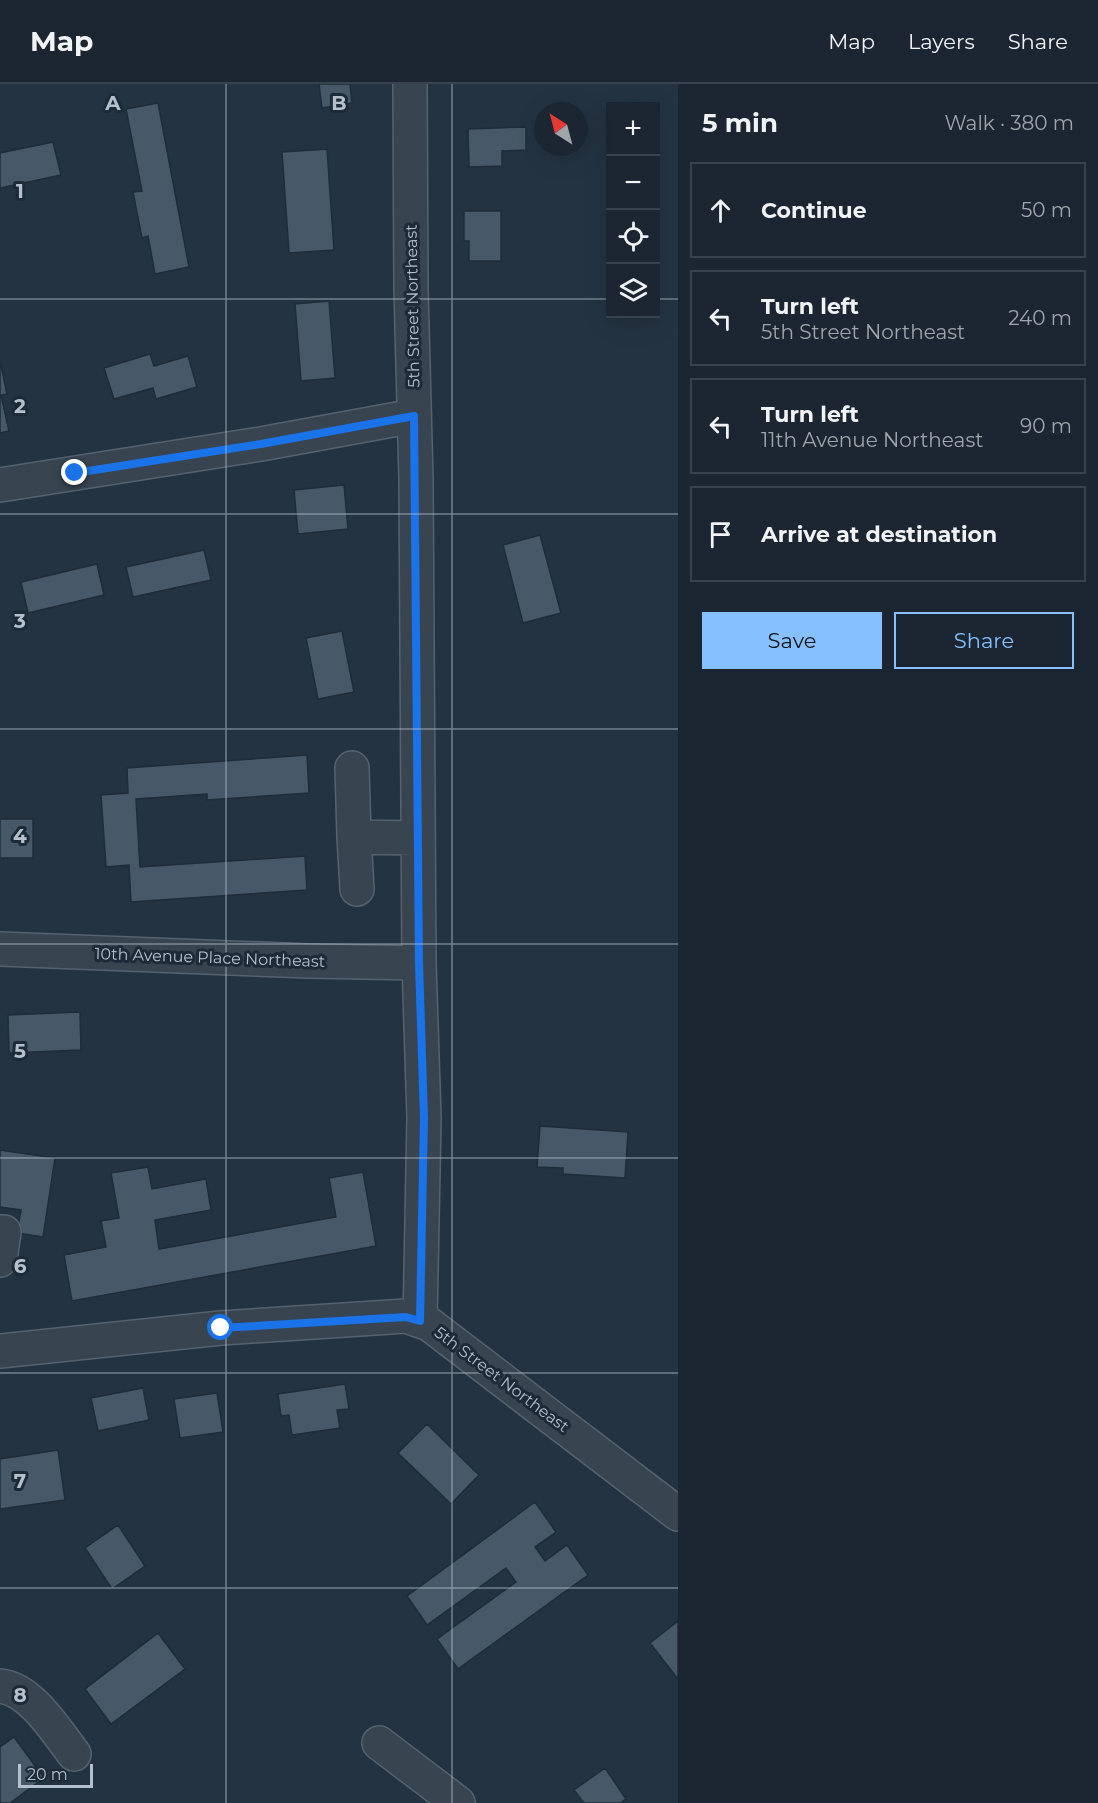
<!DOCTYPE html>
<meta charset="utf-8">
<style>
:root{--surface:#1b2632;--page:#28323e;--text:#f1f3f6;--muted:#a0a5ac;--line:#39434d;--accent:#86c0ff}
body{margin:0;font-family:Montserrat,sans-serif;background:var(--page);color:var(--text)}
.controls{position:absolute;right:18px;top:18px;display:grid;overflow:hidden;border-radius:0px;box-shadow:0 6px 24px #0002}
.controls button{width:54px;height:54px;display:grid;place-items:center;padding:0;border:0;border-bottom:2px solid var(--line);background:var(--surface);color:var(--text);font:30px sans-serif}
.compass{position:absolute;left:534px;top:18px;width:54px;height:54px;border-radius:50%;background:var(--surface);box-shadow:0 6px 24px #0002;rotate:324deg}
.scale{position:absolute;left:18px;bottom:15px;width:75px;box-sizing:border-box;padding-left:6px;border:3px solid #b5c0cc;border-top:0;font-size:16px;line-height:21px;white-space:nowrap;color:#b5c0cc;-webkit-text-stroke:4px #1d2a37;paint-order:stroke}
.stop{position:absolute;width:18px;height:18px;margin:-14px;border:4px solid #1a73e8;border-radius:50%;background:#fff}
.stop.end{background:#1a73e8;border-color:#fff;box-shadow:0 2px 6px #0008}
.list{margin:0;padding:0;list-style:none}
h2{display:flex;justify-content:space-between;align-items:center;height:78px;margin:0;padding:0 24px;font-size:26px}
h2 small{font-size:20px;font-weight:400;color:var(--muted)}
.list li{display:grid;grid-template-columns:39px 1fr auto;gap:18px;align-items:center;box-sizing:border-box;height:96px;margin:0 12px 12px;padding:0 12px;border:2px solid var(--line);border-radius:0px}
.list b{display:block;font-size:22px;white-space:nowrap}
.list p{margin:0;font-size:20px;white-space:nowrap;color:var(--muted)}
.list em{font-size:20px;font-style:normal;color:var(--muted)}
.actions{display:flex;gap:12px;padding:18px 24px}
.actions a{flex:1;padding:14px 0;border:2px solid var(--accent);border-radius:0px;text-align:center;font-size:21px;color:var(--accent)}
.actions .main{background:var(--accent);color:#111}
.icon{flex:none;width:33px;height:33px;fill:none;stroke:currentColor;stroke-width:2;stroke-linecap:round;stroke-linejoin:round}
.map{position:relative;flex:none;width:678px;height:1719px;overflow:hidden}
header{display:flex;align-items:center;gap:36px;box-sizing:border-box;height:84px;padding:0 30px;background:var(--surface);border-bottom:2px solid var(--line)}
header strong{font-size:28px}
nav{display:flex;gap:33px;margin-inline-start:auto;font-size:21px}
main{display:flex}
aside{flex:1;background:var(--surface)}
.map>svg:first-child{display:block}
.building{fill:#475968;stroke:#1f2c39;stroke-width:1.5}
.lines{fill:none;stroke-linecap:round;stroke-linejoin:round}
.minor-casing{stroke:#56636f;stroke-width:36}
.minor{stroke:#384551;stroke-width:33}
.route{stroke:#1a73e8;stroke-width:8}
.grid{fill:none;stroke:#b5c0cc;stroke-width:1.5;stroke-opacity:0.55}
.labels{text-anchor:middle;stroke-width:6;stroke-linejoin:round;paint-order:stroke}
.street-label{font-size:16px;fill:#b5c0cc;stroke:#1d2a37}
.grid-label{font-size:20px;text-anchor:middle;font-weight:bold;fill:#b5c0cc;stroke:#1d2a37;stroke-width:6;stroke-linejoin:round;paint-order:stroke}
</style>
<header>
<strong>Map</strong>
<nav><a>Map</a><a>Layers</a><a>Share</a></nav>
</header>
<main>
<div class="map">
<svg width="678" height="1719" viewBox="0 0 678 1719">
<rect width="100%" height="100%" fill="#243342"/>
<path class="building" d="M319,0H350L352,19L322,24Z
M158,19L189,183L155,190L148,152L142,154L133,108L142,107L126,25Z
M526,43V66L502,67V82L469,83L468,45Z
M53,58L61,91L0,104V69Z
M327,65L334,166L289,169L282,68Z
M464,127H501V177H469V157H464Z
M329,217L335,294L301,297L295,220Z
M150,270L154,282L188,272L197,303L156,315L153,304L114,315L104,284Z
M0,276L7,310L1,311L9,347L0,349Z
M344,401L348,445L298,450L294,406Z
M540,451L561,529L523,539L503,461Z
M204,466L211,496L133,513L126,483Z
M97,480L104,511L28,529L21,498Z
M342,547L354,608L318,615L306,554Z
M307,671L309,709L207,716V710L136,715L140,783L305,772L307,806L131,818L129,781L106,783L101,711L128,709L127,684Z
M0,735H33V774H0Z
M80,928L81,966L9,969L8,931Z
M540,1042L628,1048L625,1094L563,1090V1084L537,1083Z
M0,1066L55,1074L43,1153L17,1149L21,1126L0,1123Z
M148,1083L152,1105L206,1095L211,1126L155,1136L159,1165L336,1133L329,1094L363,1088L376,1162L72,1217L64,1171L106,1163L101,1137L119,1134L111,1089Z
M345,1300L349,1325L337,1326L340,1344L292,1351L289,1331L281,1332L278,1310Z
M143,1304L149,1336L98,1347L91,1314Z
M217,1309L223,1348L180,1354L174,1315Z
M427,1340L479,1391L451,1420L398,1369Z
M58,1366L65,1416L0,1425V1375Z
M535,1418L556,1448L535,1463L545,1477L567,1461L588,1491L458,1585L437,1555L516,1498L506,1484L427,1541L407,1512Z
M118,1441L145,1482L112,1505L85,1464Z
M678,1537V1595L650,1559Z
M158,1549L185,1585L111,1640L85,1605Z
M14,1653L44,1694L10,1719H0V1663Z
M605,1684L626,1715L620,1719H584L574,1706Z"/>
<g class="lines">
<g class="minor-casing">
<path id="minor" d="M410,0L411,205L416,395L419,879L424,1034L420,1237
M0,401L261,360L414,332
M352,684L354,753L418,754
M354,753L357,805
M0,865L309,877L419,879
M0,1148H4L0,1176
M0,1267L221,1244L406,1232L429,1240L678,1430
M0,1602C31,1605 56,1647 74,1670
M379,1659L458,1719"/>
</g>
<use href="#minor" class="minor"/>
</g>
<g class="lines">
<path class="route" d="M75,389L261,360L414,332L419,879L424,1034L420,1237L406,1233L221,1244"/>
</g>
<path class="grid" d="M226,0V1719M452,0V1719M0,215H610M656,215H678M0,430H678M0,645H678M0,860H678M0,1074H678M0,1289H678M0,1504H678"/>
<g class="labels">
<g class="street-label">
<text transform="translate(412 222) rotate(-91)" y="6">5th Street Northeast</text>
<text transform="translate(210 873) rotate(2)" y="6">10th Avenue Place Northeast</text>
<text transform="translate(502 1295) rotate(37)" y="6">5th Street Northeast</text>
</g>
</g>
<g class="grid-label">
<text x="113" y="26">A</text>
<text x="339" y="26">B</text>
<text x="20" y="114">1</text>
<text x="20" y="329">2</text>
<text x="20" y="544">3</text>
<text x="20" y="759">4</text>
<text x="20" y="974">5</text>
<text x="20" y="1189">6</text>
<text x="20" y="1404">7</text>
<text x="20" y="1618">8</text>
</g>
</svg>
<div class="controls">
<button>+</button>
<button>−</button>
<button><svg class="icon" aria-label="locate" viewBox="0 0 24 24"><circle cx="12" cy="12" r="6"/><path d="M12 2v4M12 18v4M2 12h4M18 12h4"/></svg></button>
<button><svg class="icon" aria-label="layers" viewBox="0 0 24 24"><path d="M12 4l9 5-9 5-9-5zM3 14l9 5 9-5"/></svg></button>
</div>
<svg class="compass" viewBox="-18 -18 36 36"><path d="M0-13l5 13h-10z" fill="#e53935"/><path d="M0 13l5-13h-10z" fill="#a0a5ac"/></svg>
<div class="scale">20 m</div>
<div class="stop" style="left:221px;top:1244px"></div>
<div class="stop end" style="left:75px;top:389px"></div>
</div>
<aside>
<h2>5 min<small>Walk · 380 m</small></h2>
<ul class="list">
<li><svg class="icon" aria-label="ahead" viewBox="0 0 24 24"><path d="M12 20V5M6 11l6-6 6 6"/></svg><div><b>Continue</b></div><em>50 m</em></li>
<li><svg class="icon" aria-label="left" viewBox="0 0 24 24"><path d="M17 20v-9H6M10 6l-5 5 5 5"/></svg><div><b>Turn left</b><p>5th Street Northeast</p></div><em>240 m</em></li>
<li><svg class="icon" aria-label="left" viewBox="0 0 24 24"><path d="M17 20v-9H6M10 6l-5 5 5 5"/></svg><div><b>Turn left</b><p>11th Avenue Northeast</p></div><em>90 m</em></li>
<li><svg class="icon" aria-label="arrive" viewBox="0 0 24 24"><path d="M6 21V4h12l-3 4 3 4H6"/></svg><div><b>Arrive at destination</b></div></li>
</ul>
<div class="actions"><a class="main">Save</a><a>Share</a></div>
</aside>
</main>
